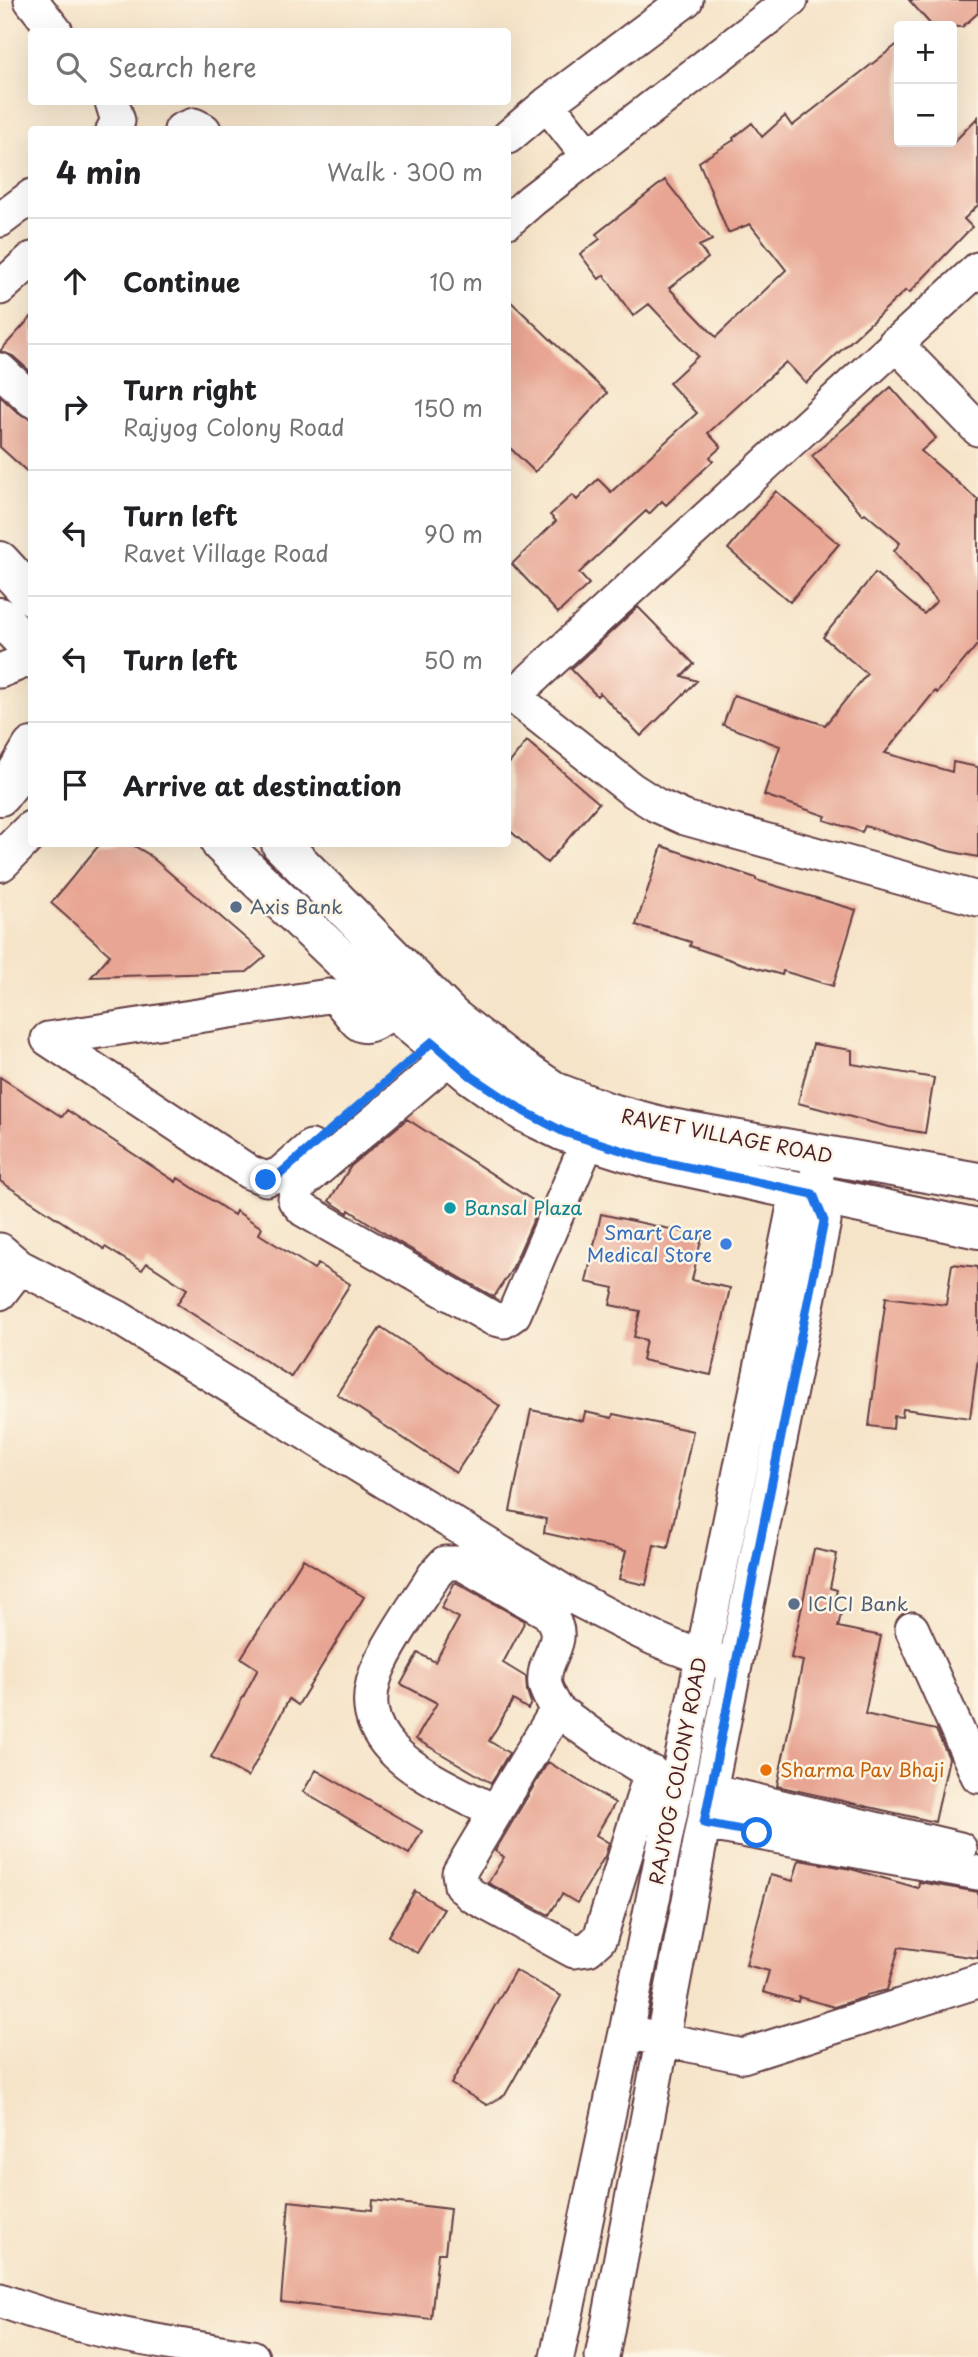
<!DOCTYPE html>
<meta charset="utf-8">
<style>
:root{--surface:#fff;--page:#f6f6f6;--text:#202124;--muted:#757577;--line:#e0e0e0}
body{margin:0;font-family:"Playpen Sans",sans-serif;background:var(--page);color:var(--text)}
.controls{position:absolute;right:21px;top:21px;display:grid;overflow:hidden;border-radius:7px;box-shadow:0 7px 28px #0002}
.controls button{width:63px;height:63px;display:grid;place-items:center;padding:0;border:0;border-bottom:2px solid var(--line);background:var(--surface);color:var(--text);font:35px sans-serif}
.stop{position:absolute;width:21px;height:21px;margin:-16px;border:5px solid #1a73e8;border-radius:50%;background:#fff}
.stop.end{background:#1a73e8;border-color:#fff;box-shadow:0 2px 7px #0008}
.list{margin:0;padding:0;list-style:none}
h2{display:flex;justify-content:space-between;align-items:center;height:91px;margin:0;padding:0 28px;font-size:30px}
h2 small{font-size:23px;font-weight:400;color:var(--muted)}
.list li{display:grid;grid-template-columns:46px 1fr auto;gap:21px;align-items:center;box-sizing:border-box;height:126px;padding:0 28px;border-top:2px solid var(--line)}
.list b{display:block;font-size:26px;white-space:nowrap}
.list p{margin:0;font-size:23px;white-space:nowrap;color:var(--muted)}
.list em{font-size:23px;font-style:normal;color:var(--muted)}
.icon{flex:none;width:38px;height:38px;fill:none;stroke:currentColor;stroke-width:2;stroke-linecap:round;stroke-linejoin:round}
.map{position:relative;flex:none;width:978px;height:2357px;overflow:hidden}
.search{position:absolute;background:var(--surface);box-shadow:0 7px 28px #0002;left:28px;top:28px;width:483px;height:77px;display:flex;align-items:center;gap:18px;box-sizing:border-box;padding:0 24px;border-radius:7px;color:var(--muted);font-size:26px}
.panel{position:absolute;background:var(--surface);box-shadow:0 7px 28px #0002;left:28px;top:126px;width:483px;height:721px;border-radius:7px}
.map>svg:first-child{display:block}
.building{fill:#e8a593}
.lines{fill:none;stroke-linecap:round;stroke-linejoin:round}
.street-casing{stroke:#643d43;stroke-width:37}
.primary-casing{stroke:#643d43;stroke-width:42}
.street{stroke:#fff;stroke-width:33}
.primary{stroke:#fff;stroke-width:38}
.route{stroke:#1a73e8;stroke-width:9}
.service-dot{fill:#5c6f8a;stroke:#fcf5e5;stroke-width:2.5}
.culture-dot{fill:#0f9aa8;stroke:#fcf5e5;stroke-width:2.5}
.shop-dot{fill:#3f7fe0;stroke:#fcf5e5;stroke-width:2.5}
.food-dot{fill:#e8710a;stroke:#fcf5e5;stroke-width:2.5}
.labels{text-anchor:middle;stroke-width:5;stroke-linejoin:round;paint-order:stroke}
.service-label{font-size:19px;fill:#4e5e75;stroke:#fcf5e5;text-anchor:start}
.street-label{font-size:19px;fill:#4a1f2b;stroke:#fcf5e5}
.culture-label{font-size:19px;fill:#0d838f;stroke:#fcf5e5;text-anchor:start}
.shop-label{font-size:19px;fill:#366cbe;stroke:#fcf5e5;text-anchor:end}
.food-label{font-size:19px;fill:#c56008;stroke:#fcf5e5;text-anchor:start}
</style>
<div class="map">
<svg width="978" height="2357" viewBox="0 0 978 2357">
<rect width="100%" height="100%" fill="#fcf5e5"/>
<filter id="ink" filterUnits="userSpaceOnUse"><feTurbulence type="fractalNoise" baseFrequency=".0143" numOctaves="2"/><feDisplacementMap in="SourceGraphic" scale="14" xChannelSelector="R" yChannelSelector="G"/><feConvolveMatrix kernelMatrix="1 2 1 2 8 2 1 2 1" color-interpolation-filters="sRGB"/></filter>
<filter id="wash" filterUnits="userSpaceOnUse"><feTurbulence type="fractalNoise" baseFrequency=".00686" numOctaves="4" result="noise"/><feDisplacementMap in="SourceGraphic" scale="28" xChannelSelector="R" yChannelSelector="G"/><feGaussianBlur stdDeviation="1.57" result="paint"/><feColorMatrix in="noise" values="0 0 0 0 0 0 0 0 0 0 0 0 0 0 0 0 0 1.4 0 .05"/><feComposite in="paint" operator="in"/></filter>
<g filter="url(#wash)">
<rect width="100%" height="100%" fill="#f6e4c9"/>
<g id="blocks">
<path class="building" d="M909,0H978V13L962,27L932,26Z
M899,43V142H954L978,117V205L964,219L972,227L909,293L906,290L806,383L786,362L708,433L721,447L710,457L713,461L666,505L662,501L649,514L646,511L579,573L589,584L558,613L512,564L556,521L550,515L572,495L577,500L598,479L611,492L697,413L669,383L698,356L649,304L633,316L604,275L599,279L580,254L600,239L596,234L665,180L712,240L699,246L708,258L669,288L716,337L786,270L750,224L728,233L699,162L734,140L733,138L752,123L762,137L785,116L792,126Z
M508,299L607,393L535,472L508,446Z
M32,316V373L13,356L0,351Z
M891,387L936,438L921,451L978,500V644L937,693L935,691L885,753L952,772L953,762L978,767V857L948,851L865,826L862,832L824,820L826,816L764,795L780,746L723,725L734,695L825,725L867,674L823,637L875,573L924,614L937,601L894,551L900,543L865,513L863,515L812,456Z
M0,396L19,414L32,419V476L0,447Z
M776,491L839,544L790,602L728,549Z
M638,607L694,664L682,676L697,681L641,736L600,693L597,696L571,669Z
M527,741L599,803L547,863L508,829V765Z
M100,844H131L148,854L266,956L247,972L91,977L110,955L51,903Z
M662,846L756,878V880L856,910L833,986L783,971L782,975L743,964L690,946L691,942L636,925Z
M813,1044L852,1050V1064L934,1078L925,1133L889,1127L798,1103Z
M0,1077L62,1117L67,1110L176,1182L178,1178L234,1215L236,1211L262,1228L259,1234L314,1269L318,1264L350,1284L291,1377L177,1304L187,1289L147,1263L142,1270L105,1247L104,1249L0,1181Z
M407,1119L540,1205L512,1269L494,1297L395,1240L349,1210L348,1213L329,1201L351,1166Z
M601,1214L702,1236L692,1280L730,1288L711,1375L642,1360L646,1340L634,1337L640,1311L610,1305L614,1288L586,1282Z
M952,1264L978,1267V1358L970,1418L903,1409L902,1417L894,1416L893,1429L869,1426L886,1297L946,1305Z
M381,1327L500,1406L456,1473L337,1394Z
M531,1410L583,1421L585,1412L612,1418L613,1414L693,1431L668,1548L654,1545L646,1585L619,1579L626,1551L544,1533L546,1519L510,1511Z
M814,1549L837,1554L830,1588L837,1590L833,1608L842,1609L838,1627L881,1636L865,1714L936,1730L949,1758L935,1822L777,1786L803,1661L791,1658Z
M303,1559L364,1597L298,1705L289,1699L248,1777L211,1757L258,1669L241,1658Z
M455,1582L525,1621L503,1663L526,1677L527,1691L531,1703L528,1709L513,1700L489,1741L509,1753L491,1783L416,1739L437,1703L401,1684L418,1653L435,1662L459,1618L441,1608Z
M548,1762L615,1803L596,1835L609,1843L605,1856L577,1903L562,1894L549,1915L488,1883L504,1857L495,1851Z
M316,1770L422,1831L409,1854L303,1792Z
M799,1860L851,1869L918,1888L919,1882L978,1892V1958L899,1947L887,1990L866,1995L865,1997L834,2007L799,1997L798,2002L763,1992L769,1971L746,1965L770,1875L793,1881Z
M415,1891L444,1909L417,1953L388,1936Z
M515,1970L561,1996L505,2095L487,2105L451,2084Z
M373,2200L450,2209L445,2253H438L431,2319L281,2302L289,2201L372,2210Z"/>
</g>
</g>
<g filter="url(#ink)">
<use href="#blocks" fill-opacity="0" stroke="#643d43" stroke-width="2"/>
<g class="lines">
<g class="street-casing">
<path id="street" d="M31,0L56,32
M112,102L118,121L113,130
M547,104L588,156
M181,130L194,125L204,130
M508,137L547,104L686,0
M0,220L32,196
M508,221L532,200L791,0
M0,288L32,259
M895,343L978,429
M0,370L32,400
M0,671L32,658
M508,692L631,789L656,805L685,818L978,899
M512,697L978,269
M48,1039L249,1172L266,1179L280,1174L311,1147
M48,1039L328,996L335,997C365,1026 353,1037 395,1011
M450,1057L296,1188L295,1200L304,1210L492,1318L504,1321L514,1314L588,1141
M0,1250L20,1267L119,1318L571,1596C619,1621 669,1650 722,1662
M0,1293L20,1267
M912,1629L978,1776
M651,1772L600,1938L588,1949L574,1951L471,1895L461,1885L459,1873L557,1710L604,1744L675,1788
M710,1790L960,1849
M495,1812C436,1781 339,1746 381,1662C396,1631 417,1603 435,1574L445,1563H461L547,1612C573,1641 541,1655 545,1685C547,1693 553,1703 557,1710
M704,1823L978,1873
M641,2035L743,2056L978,1981
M0,2300C82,2331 166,2343 252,2357
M557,2357L626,2032L793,1211L813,1194
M602,2357L710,1790L824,1221L813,1194L821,1156"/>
</g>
<g class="primary-casing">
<path id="primary" d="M0,561L32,596
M0,617L32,650
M0,796L12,781L32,747
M221,844L403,1018L471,1075L525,1113L564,1132L649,1159L978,1229
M281,844L452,1017L505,1058L556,1092L608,1112L665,1127L978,1182
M0,862L32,830"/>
</g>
<use href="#street" class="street"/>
<use href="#primary" class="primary"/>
</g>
</g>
<g class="lines" filter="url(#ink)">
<path class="route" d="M266,1180L280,1174L432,1042L471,1076L525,1112L564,1132L649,1159L813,1194L824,1221L704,1823L757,1833"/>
</g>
<g class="service-dot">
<circle cx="236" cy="907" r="7"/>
<circle cx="794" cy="1604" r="7"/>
</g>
<circle class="culture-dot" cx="450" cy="1208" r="7"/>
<circle class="shop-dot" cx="726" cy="1244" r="7"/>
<circle class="food-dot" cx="766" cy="1770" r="7"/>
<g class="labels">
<g class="service-label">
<text x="250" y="914">Axis Bank</text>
<text x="808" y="1611">ICICI Bank</text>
</g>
<g class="street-label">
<text transform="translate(727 1136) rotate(11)" y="7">RAVET VILLAGE ROAD</text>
<text transform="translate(678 1771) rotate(-79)" y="7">RAJYOG COLONY ROAD</text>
</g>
<g class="culture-label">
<text x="464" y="1215">Bansal Plaza</text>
</g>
<g class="shop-label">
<text x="712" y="1240">Smart Care<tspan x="712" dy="22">Medical Store</tspan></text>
</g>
<g class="food-label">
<text x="780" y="1777">Sharma Pav Bhaji</text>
</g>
</g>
</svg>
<div class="controls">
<button>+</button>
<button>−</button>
</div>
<div class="stop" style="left:757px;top:1833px"></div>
<div class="stop end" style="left:266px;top:1180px"></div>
<div class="search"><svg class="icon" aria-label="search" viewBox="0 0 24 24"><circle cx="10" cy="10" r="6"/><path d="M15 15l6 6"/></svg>Search here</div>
<section class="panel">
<h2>4 min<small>Walk · 300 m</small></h2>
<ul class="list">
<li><svg class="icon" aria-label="ahead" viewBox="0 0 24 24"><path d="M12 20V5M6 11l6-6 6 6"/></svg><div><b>Continue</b></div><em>10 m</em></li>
<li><svg class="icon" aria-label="right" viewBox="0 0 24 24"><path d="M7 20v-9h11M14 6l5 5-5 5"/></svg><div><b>Turn right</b><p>Rajyog Colony Road</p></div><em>150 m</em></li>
<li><svg class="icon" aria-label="left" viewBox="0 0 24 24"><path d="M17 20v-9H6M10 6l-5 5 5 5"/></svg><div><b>Turn left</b><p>Ravet Village Road</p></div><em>90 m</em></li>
<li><svg class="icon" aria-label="left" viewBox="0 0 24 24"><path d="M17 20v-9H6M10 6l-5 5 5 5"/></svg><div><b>Turn left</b></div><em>50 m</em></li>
<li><svg class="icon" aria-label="arrive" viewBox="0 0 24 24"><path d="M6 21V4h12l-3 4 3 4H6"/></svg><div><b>Arrive at destination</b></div></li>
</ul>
</section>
</div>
